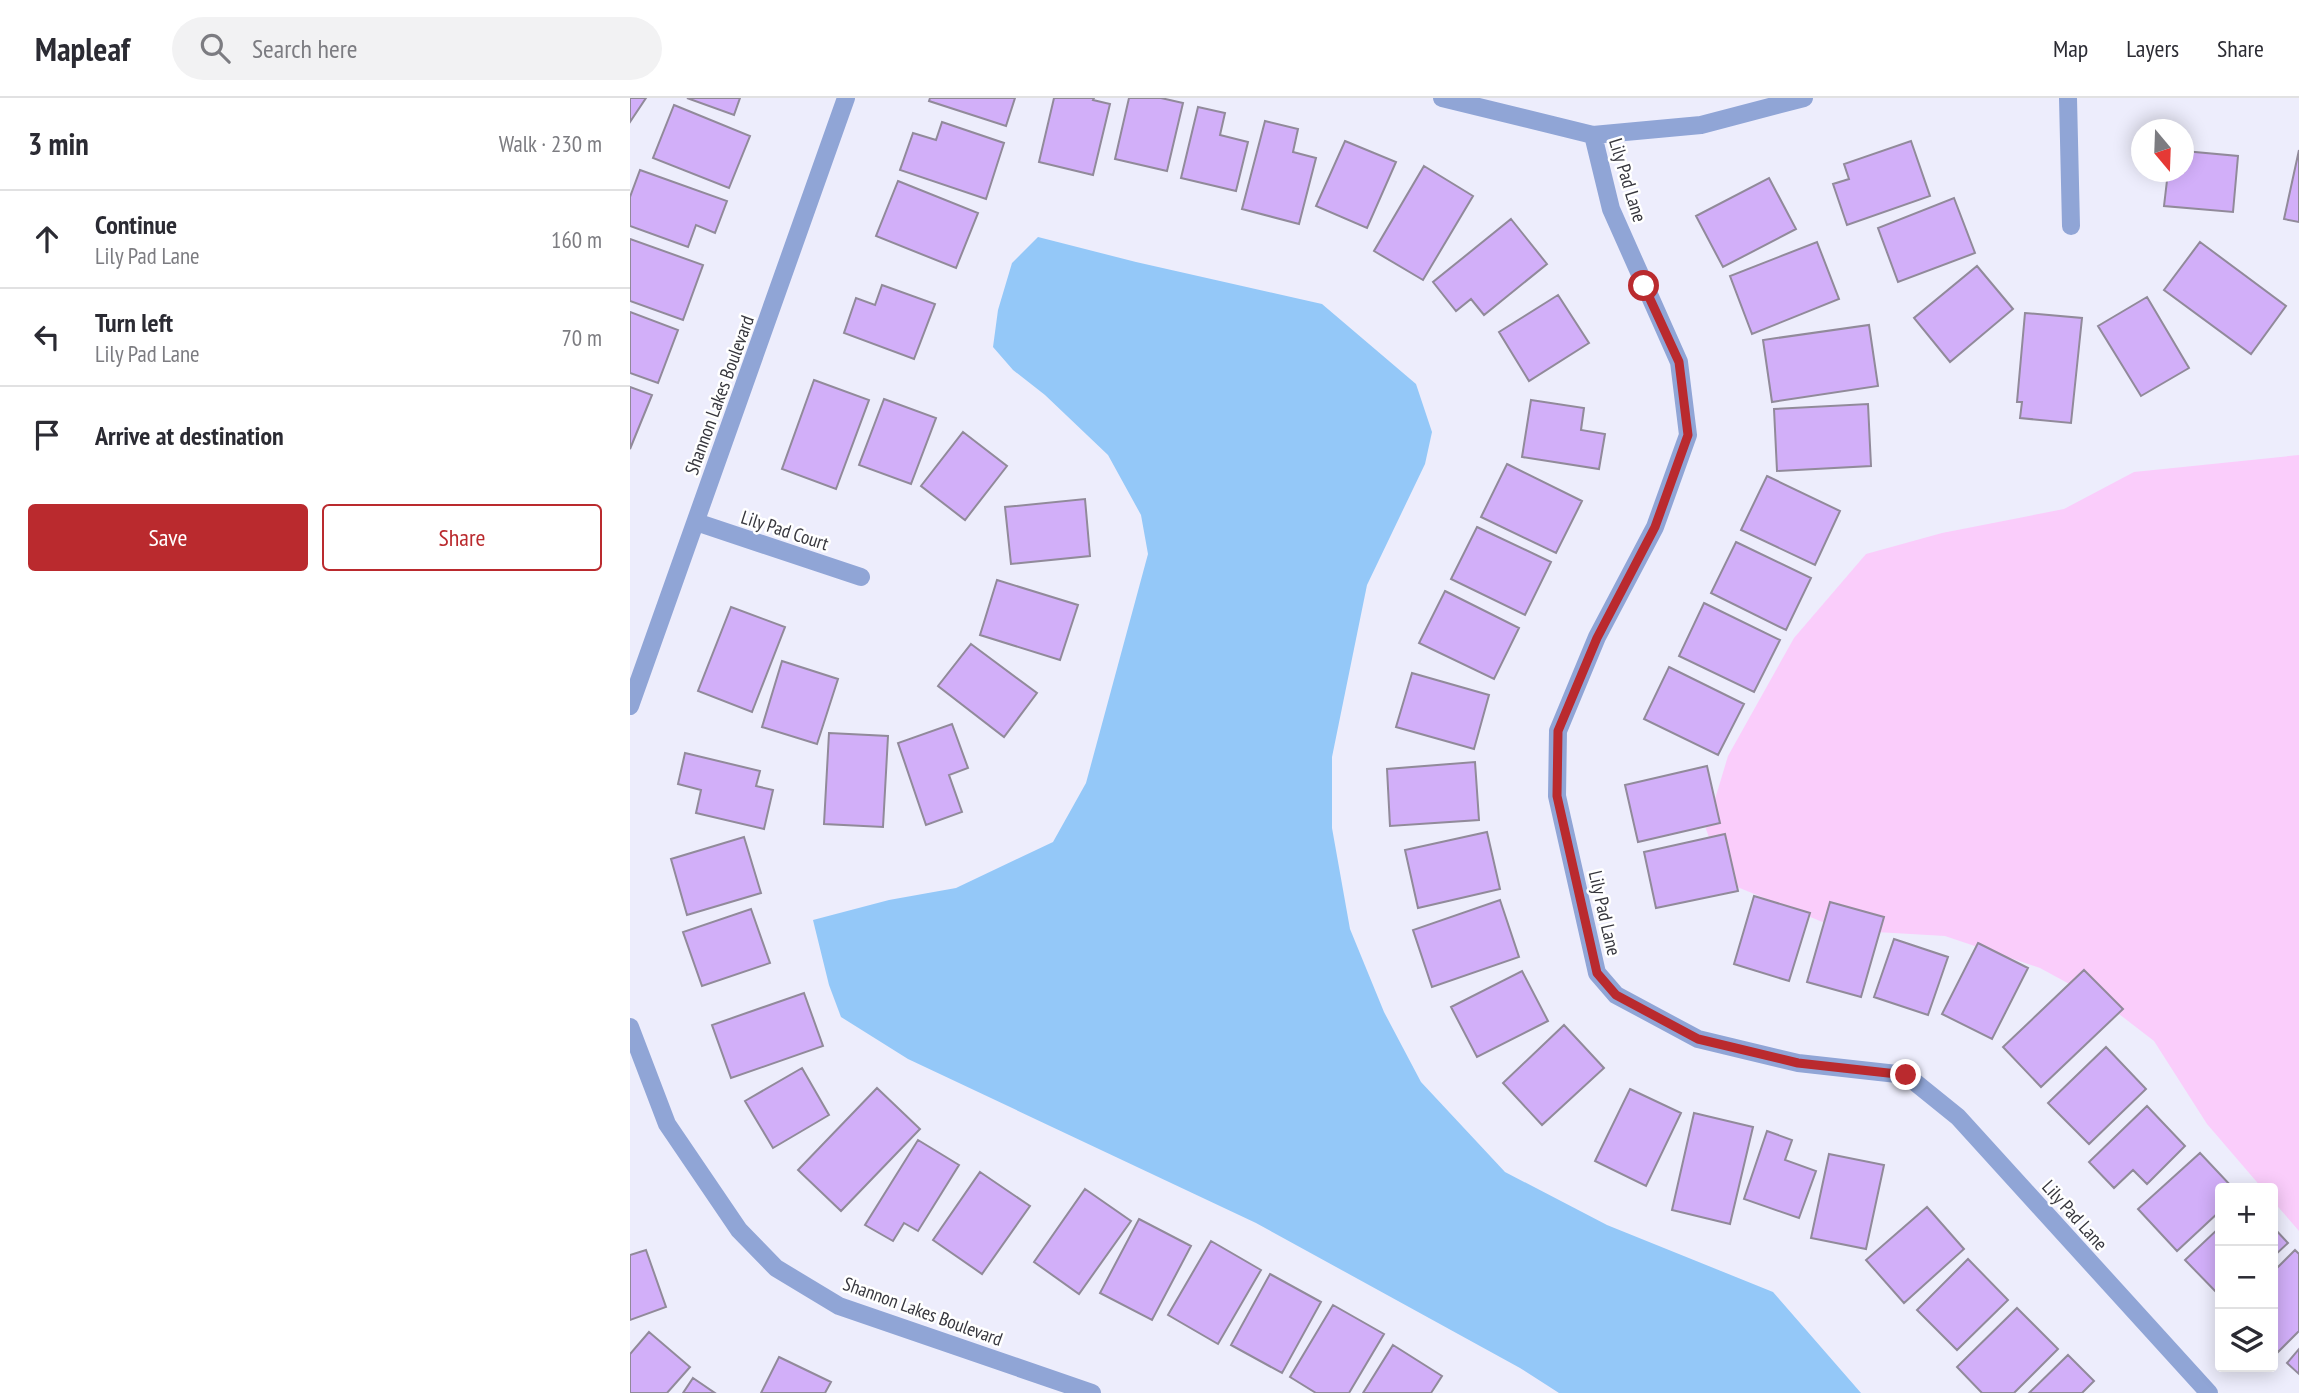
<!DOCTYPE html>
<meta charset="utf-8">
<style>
:root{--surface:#fff;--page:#f2f2f3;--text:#2b2b33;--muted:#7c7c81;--line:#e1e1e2;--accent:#ba2a2e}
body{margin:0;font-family:"PT Sans Narrow",sans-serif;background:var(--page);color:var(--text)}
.controls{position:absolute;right:21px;bottom:21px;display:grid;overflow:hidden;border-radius:7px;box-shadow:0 4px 18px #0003}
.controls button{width:63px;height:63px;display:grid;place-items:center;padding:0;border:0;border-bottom:2px solid var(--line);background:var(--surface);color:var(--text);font:35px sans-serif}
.compass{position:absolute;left:1501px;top:21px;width:63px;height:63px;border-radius:50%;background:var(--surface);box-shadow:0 4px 18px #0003;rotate:161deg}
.stop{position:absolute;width:21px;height:21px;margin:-16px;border:5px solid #ba2a2e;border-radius:50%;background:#fff}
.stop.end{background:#ba2a2e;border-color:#fff;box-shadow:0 2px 7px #0008}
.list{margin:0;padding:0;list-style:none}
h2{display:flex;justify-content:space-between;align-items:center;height:91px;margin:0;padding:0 28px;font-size:30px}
h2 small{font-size:23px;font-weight:400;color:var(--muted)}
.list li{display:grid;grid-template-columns:46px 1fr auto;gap:21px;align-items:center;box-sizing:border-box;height:98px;padding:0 28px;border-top:2px solid var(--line)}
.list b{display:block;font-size:26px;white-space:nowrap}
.list p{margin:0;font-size:23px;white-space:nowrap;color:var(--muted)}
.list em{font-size:23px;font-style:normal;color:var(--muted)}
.actions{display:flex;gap:14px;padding:21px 28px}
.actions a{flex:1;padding:16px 0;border:2px solid var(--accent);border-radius:7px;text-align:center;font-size:24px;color:var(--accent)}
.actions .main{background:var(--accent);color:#fff}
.icon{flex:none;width:38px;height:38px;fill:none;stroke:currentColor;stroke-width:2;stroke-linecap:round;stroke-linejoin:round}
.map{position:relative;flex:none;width:1669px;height:1295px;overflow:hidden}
header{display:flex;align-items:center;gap:42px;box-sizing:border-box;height:98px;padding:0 35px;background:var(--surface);border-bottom:2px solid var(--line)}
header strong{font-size:33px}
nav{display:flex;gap:38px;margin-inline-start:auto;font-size:24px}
.search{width:490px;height:63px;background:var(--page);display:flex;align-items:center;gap:18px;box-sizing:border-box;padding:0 24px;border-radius:38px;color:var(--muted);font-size:26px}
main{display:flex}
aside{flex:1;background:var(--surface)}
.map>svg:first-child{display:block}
.green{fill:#facdfb}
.water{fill:#94c8f8}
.building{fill:#d2aff9;stroke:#918a9a;stroke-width:2}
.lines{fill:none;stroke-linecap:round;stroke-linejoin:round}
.street{stroke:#90a5d6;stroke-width:18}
.route{stroke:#ba2a2e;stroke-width:9}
.labels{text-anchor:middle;stroke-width:5;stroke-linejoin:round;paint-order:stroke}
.street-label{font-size:19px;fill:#37373e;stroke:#fff}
</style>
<header>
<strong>Mapleaf</strong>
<div class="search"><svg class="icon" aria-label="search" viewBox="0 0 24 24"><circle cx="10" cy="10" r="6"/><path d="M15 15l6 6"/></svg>Search here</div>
<nav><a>Map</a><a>Layers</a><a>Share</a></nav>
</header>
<main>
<aside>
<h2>3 min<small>Walk · 230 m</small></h2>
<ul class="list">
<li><svg class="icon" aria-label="ahead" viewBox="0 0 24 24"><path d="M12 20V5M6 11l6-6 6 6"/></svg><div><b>Continue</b><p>Lily Pad Lane</p></div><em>160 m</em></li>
<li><svg class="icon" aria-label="left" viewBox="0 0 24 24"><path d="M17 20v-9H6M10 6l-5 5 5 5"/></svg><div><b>Turn left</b><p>Lily Pad Lane</p></div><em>70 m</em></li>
<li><svg class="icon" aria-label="arrive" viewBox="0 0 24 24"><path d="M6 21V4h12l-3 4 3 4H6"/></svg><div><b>Arrive at destination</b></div></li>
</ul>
<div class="actions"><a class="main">Save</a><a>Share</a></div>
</aside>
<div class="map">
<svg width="1669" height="1295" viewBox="0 0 1669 1295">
<rect width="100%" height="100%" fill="#ededfc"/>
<path class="green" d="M1669,357V1133L1643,1103V1090H1632L1577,1026L1524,943L1476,906L1410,870L1315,838L1212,832L1095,784L1076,731L1098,658L1164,540L1236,456L1312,435L1434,411L1504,374Z"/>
<path class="water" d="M408,139L506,164L692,206L786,286L802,334L795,366L737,487L702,659V730L720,831L754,914L791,984L875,1074L977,1127L1143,1194L1231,1295H929L890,1270L626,1125L278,961L211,919L199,887L183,822L259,802L326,790L423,744L456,685L518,456L511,417L478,357L415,297L383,272L363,249L368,212L382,165Z"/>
<path class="building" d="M0,0H16L0,24Z
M57,0H110L104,17Z
M300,0H385L376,28L299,3Z
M424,0H464L463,2L480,6L463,77L409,64Z
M499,0H531L553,5L537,73L485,61Z
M44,7L120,38L99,90L23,60Z
M568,9L595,15L590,37L618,44L606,93L551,80Z
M635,23L668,31L663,54L686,60L669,126L612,111Z
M312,24L374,45L356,101L270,72L283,35L306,42Z
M715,43L766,64L737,130L686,108Z
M1281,43L1300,98L1217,127L1203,86L1219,81L1214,66Z
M1669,52V124L1654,121Z
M1554,53L1608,58L1603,114L1534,108L1538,74H1554Z
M794,68L843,98L793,182L744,153Z
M10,72L97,103L85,135L66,127L58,149L0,128V99Z
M1139,80L1166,131L1093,169L1066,118Z
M268,83L348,115L326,170L246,138Z
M1324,100L1345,155L1268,184L1248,130Z
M881,121L917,166L854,217L841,201L826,213L803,184Z
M0,141L73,167L53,222L0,203Z
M1187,144L1209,201L1122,236L1100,178Z
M1570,144L1656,208L1621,256L1534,192Z
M1347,168L1383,211L1320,264L1284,220Z
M252,187L305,206L284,261L214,235L226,200L245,207Z
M928,197L959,245L899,283L869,234Z
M1517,199L1559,270L1511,298L1468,228Z
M0,214L48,232L28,285L0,275Z
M1395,215L1452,220L1441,325L1390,320L1392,304H1387Z
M1239,227L1248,288L1142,304L1133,242Z
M184,282L239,302L206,391L152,371Z
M0,289L22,297L0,351Z
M254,301L306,320L281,386L229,367Z
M901,302L954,310L951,332L975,336L969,371L892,359Z
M1238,306L1241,368L1147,373L1144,311Z
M333,334L377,368L335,422L291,388Z
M877,366L952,403L926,455L851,419Z
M1137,378L1210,413L1185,467L1111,432Z
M455,401L460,458L381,466L375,409Z
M847,429L921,464L895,517L821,481Z
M1106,444L1181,480L1156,532L1081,495Z
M367,482L448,507L430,562L350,537Z
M815,493L889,530L864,581L789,545Z
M1074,505L1150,542L1124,594L1049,558Z
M101,509L155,529L122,614L68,593Z
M341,546L407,595L374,639L308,588Z
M152,563L208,581L187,646L132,629Z
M1039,569L1114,606L1088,657L1014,621Z
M782,575L859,597L844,651L766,629Z
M322,626L338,670L319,677L332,714L296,727L268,645Z
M199,635L258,638L253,729L194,726Z
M55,655L130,673L126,688L143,692L134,731L66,715L71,692L48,686Z
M845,664L849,722L760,728L757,671Z
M1077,668L1090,725L1008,744L995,687Z
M857,734L870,791L788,810L775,752Z
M1095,736L1108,793L1026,810L1014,754Z
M114,739L131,795L57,817L41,761Z
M1124,798L1180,815L1159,883L1104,866Z
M870,802L889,859L802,889L783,832Z
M1200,804L1254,819L1231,899L1177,884Z
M121,811L140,865L72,888L53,834Z
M1264,841L1318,859L1298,917L1244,899Z
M1348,845L1398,870L1362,941L1312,916Z
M1454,872L1493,911L1411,989L1373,949Z
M892,873L918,923L847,959L821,909Z
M174,895L193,948L101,980L82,927Z
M934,927L974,970L912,1027L873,985Z
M1476,949L1516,991L1459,1046L1418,1005Z
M172,970L199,1017L143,1050L115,1003Z
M247,990L290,1031L211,1113L168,1072Z
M1000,991L1051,1015L1016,1088L965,1063Z
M1517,1008L1555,1048L1517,1086L1503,1072L1484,1090L1459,1064Z
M1064,1015L1123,1029L1100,1126L1042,1112Z
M1137,1033L1162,1042L1155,1062L1186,1073L1169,1120L1114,1101Z
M288,1042L329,1067L288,1133L274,1125L263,1143L235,1127Z
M1570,1055L1603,1090H1590V1113L1547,1153L1508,1111Z
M1199,1056L1254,1067L1236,1151L1181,1140Z
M350,1074L400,1108L352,1176L303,1142Z
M455,1091L501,1123L449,1196L404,1164Z
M1297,1109L1334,1151L1274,1205L1236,1162Z
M509,1121L561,1148L522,1222L470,1195Z
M1590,1129V1198L1555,1162Z
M1643,1129L1658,1145L1643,1159Z
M581,1143L631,1172L588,1246L538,1217Z
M16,1152L36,1209L0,1222V1157Z
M1665,1152L1669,1156V1233L1648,1254L1643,1249V1174Z
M1338,1161L1378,1202L1327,1252L1287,1212Z
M640,1176L691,1204L652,1275L601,1247Z
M703,1207L754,1236L719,1295H686L660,1279Z
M1387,1210L1428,1251L1384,1295H1352L1327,1269Z
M19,1234L60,1269L37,1295H0V1256Z
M763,1247L812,1278L801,1295H733Z
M1669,1251V1276L1657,1265Z
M1438,1257L1464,1283L1452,1295H1399Z
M149,1259L201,1284L195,1295H131Z
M63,1280L85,1295H53Z"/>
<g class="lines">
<path class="street" d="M812,0L963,37L1071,27L1174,0
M1438,0L1441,128
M963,37L981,111L1049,264L1058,337L1025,429L967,539L928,633L927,698L967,875L986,897L1068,941L1168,965L1276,977L1328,1019L1579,1295
M66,424L231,479
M0,608L216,0
M0,929L37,1026L109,1132L146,1170L209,1208L462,1295"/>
</g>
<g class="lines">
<path class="route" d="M1014,188L1049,264L1058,337L1025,429L967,540L928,633L927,698L967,875L986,897L1068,941L1168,965L1276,977"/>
</g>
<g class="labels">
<g class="street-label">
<text transform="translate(998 82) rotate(73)" y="7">Lily Pad Lane</text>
<text transform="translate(89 297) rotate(-70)" y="7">Shannon Lakes Boulevard</text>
<text transform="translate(155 432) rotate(18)" y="7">Lily Pad Court</text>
<text transform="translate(975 815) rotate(77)" y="7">Lily Pad Lane</text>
<text transform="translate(1445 1117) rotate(48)" y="7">Lily Pad Lane</text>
<text transform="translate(293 1213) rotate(20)" y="7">Shannon Lakes Boulevard</text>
</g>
</g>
</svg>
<div class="controls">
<button>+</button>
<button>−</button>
<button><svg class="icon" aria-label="layers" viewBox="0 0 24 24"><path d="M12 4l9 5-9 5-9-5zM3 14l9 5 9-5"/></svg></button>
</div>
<svg class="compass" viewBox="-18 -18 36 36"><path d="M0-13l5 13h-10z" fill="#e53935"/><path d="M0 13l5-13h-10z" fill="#7c7c81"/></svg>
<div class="stop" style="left:1014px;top:188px"></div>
<div class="stop end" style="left:1276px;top:977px"></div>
</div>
</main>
